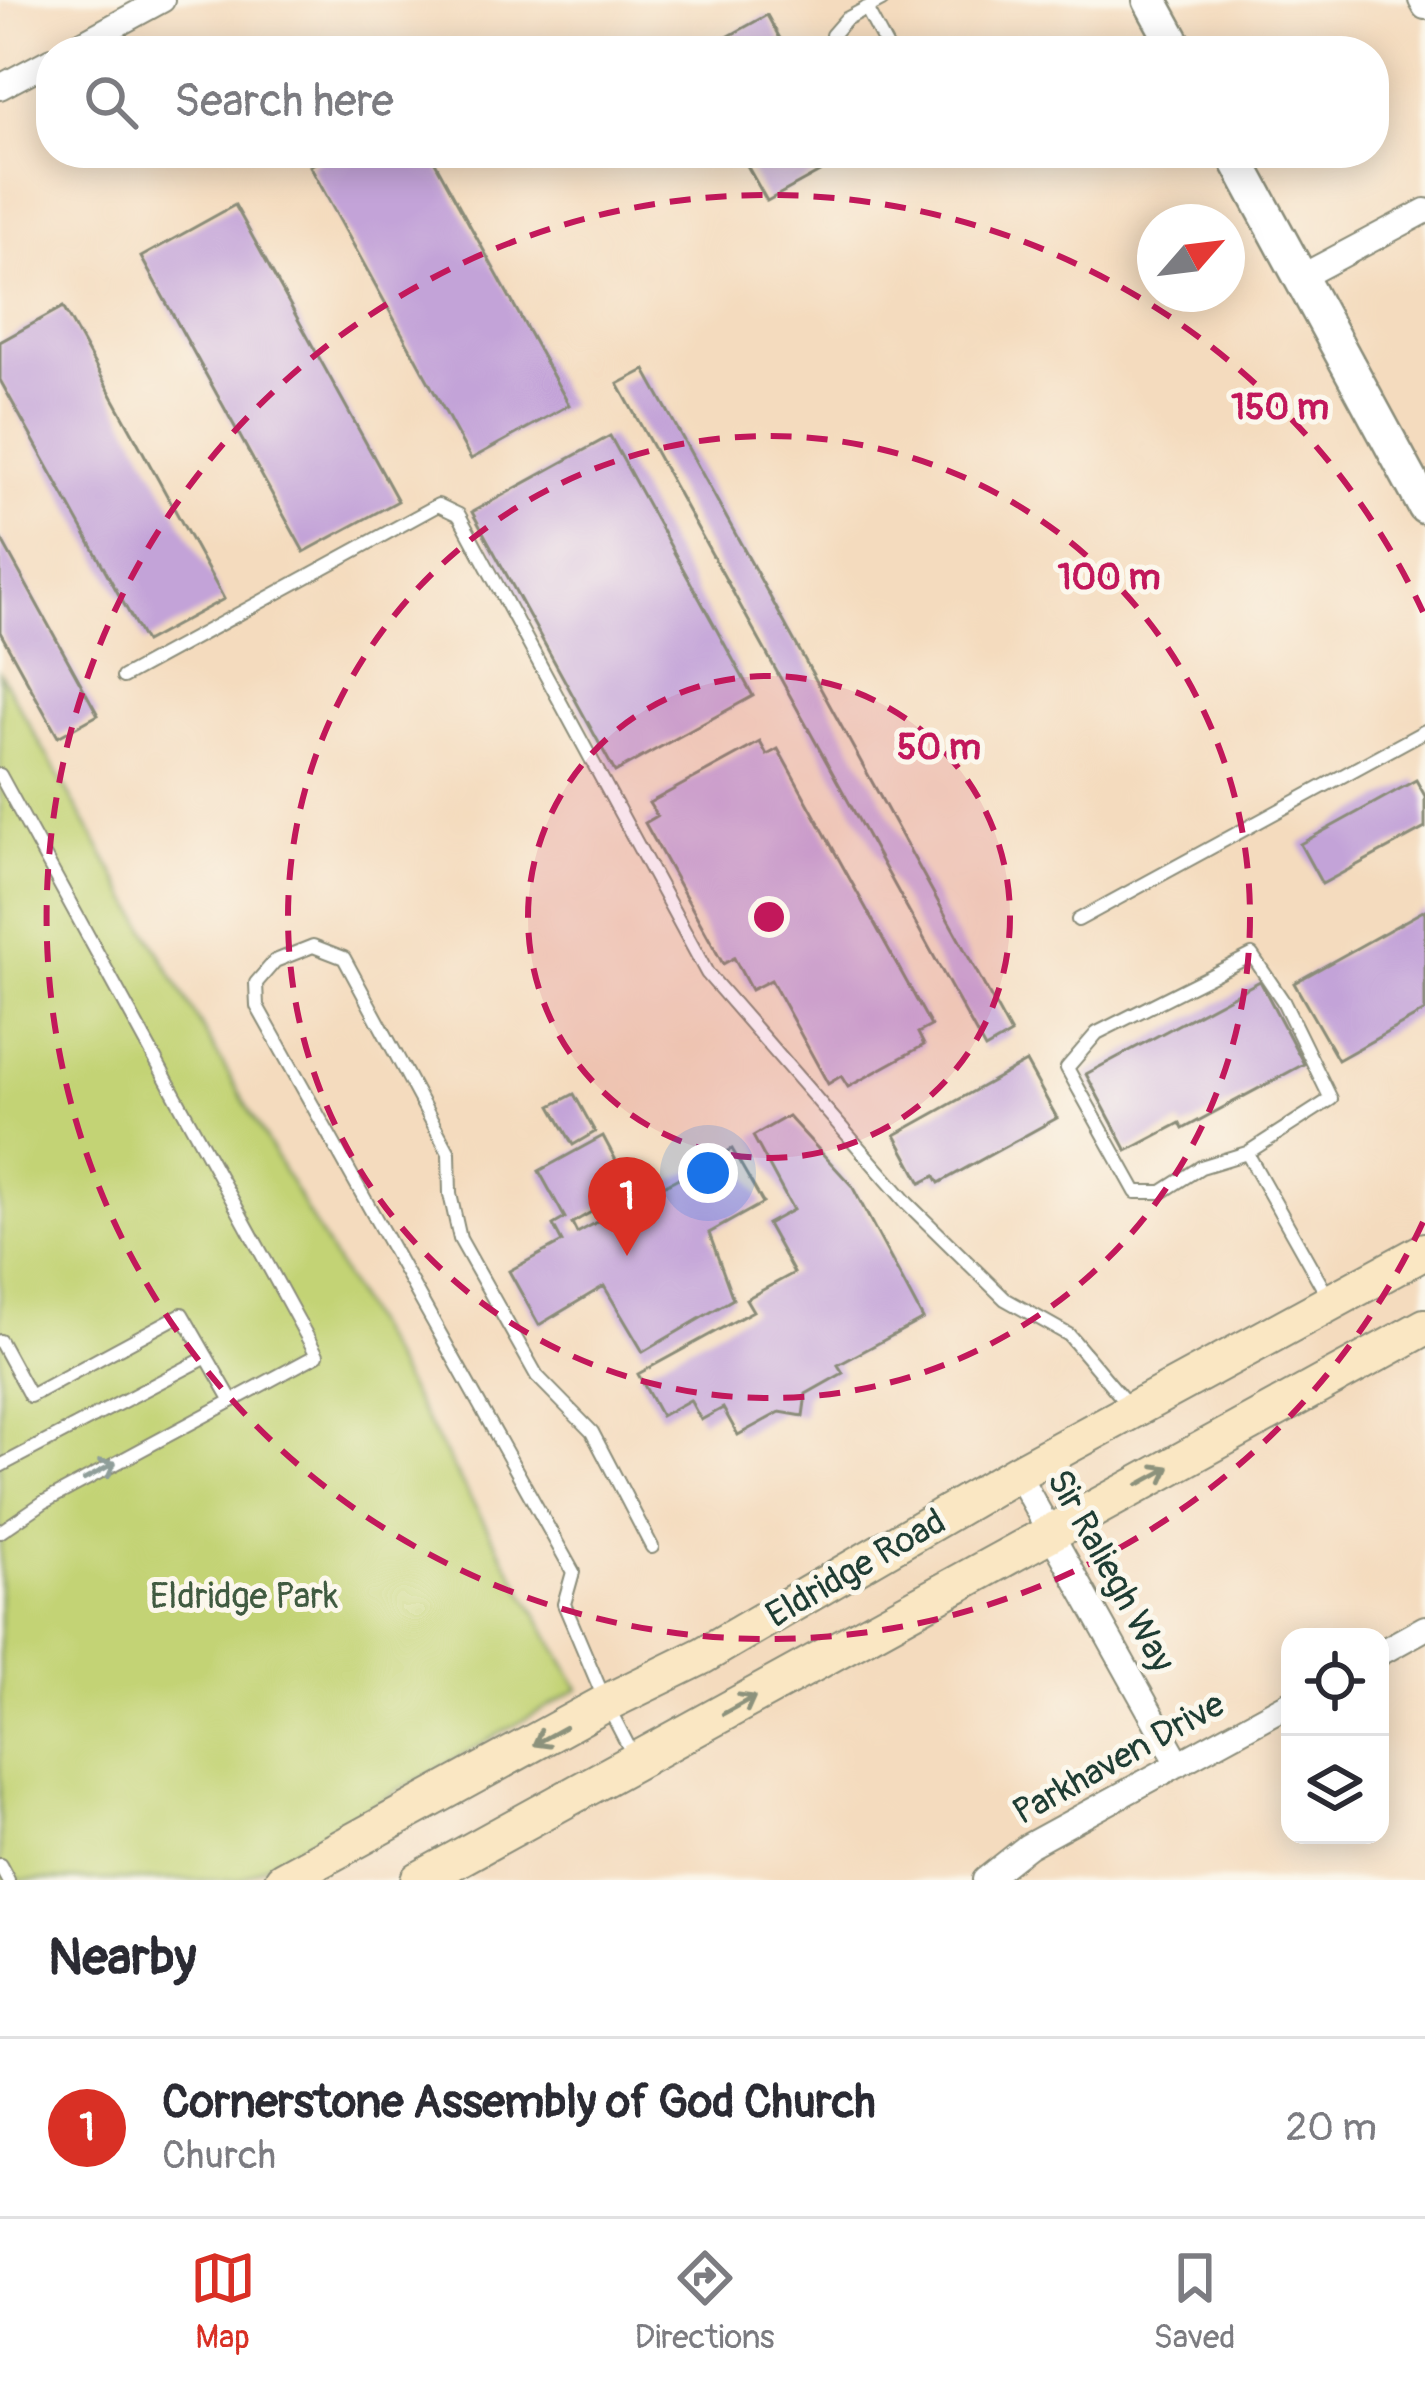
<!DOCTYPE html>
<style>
:root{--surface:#fff;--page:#f2f2f3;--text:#2b2b33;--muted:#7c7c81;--line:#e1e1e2;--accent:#d93025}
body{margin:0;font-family:Pangolin,sans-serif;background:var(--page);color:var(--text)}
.controls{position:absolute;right:36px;bottom:36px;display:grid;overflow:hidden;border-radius:24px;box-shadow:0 6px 30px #0003}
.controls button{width:108px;height:108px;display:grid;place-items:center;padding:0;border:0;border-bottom:3px solid var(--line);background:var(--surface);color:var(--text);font:60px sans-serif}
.compass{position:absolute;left:1137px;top:204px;width:108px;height:108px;border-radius:50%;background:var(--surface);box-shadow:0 6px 30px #0003;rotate:62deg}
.you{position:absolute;left:708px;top:1173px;width:42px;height:42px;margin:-30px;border:9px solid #fff;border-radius:50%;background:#1a73e8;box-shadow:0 0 0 18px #1a73e833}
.badge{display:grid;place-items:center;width:78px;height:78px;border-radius:50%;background:var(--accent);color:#fff;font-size:39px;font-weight:700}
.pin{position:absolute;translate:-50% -99px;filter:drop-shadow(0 3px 6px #0008)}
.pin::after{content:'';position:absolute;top:63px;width:42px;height:36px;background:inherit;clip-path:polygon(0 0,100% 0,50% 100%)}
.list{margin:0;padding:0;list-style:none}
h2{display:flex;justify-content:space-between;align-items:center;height:156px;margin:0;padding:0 48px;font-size:51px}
h2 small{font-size:39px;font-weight:400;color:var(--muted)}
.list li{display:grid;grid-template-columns:78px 1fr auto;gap:36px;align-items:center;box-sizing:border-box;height:180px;padding:0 48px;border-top:3px solid var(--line)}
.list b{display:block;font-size:45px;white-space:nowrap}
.list p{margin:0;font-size:39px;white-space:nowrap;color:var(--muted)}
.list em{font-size:39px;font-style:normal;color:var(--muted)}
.icon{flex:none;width:66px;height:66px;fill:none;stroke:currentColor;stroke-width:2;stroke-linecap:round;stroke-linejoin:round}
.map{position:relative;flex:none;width:1425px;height:1880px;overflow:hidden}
.search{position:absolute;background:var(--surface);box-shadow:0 6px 30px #0003;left:36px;right:36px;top:36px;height:132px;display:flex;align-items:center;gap:30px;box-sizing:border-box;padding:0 42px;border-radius:48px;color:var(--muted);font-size:45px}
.sheet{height:336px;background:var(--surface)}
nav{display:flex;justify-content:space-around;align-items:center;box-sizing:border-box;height:168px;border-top:3px solid var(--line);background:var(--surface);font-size:33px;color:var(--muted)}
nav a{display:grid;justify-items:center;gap:6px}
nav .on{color:var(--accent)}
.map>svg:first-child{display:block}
.green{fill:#c3d375;stroke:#718854;stroke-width:3}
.building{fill:#c3a3d8}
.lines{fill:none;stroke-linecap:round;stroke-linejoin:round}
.service-casing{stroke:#8a8c79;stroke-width:16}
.minor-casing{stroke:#8a8c79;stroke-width:28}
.tertiary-casing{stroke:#8a8c79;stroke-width:38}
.secondary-casing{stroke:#8a8c79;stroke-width:40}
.service{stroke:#fff;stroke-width:12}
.minor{stroke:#fff;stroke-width:24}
.tertiary{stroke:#fff;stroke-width:33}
.secondary{stroke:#fae7c3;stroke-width:36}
.oneway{stroke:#8f9e9a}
.oneway2{stroke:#8c927c}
.ring{fill:none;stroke:#c2185b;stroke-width:6;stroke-dasharray:21 15}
.labels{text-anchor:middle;stroke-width:10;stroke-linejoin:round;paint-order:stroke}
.street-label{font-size:36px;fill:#1f3d34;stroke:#fbf7ec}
.park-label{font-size:36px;fill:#405b41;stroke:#fbf7ec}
.centre{fill:#c2185b;stroke:#fbf7ec;stroke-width:6}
.ring-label{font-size:36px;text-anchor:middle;font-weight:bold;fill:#c2185b;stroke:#fbf7ec;stroke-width:10;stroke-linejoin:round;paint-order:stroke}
</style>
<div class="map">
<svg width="1425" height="1880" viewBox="0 0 1425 1880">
<rect width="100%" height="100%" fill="#fbf7ec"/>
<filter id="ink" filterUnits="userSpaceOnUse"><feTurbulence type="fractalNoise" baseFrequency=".00833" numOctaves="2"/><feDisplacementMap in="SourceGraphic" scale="24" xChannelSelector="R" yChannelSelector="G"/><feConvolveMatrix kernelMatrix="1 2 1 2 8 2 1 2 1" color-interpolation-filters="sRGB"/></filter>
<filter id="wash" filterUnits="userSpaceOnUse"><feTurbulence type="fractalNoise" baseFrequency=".004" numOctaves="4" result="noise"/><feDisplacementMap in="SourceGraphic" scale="48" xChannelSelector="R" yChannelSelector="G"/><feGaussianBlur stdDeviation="2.7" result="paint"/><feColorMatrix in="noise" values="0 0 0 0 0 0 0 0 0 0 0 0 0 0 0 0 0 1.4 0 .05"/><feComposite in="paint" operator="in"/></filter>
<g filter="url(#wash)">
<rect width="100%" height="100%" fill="#f4dbbe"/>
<path class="green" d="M0,673L579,1689L240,1880H0Z"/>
<g id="blocks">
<path class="building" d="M767,15L787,51H702Z
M333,153H430L569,405L471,459L310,166Z
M740,153H842L845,158L767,201Z
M235,205L398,501L304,552L141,257Z
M63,307L224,599L145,642L0,380V342Z
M645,370L1011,1034L985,1049L618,384Z
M610,436L753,696L615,772L472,512Z
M0,537L98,715L58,737L0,632Z
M760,742L767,755L778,749L931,1026L918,1033L924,1045L848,1087L841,1076L828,1084L771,980L751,990L734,958L723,964L645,823L657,816L649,803Z
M1416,780L1425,796V828L1322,884L1300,844Z
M1425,910V1011L1338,1060L1294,983Z
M1260,981L1304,1064L1183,1129L1180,1123L1127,1151L1086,1074Z
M1026,1062L1057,1118L939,1183L935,1176L921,1183L895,1135Z
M574,1094L595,1132L573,1145L551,1106Z
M788,1116L852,1186L923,1319L838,1365L843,1373L806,1394L803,1416L780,1412L738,1435L723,1408L701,1420L690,1400L661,1416L638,1374L753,1311L746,1299L794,1273L767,1224L793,1210L753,1136Z
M603,1136L628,1183L605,1196L609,1202L572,1223L577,1233L732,1149L763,1203L709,1233L733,1299L643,1352L604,1286L539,1325L509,1271L562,1242L553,1225L565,1218L539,1171Z"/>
</g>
</g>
<g filter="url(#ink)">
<use href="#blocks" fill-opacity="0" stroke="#8a8c79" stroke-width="3"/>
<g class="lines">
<g class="service-casing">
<path id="service" d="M866,8L889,51
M833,51L832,35L846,19L882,0
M123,677L438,505L459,515L707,973L907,1203L1005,1299L1069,1335L1128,1405
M0,775L317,1355L44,1502L0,1532
M1078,920L1425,731
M1247,1153L1331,1099L1283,1001L1252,955L1097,1033L1067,1068L1136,1192H1162L1201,1167L1247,1153L1328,1297
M0,1341L30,1396L182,1314L231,1399
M0,1466L207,1357
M633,1755L606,1703L564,1604L573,1572L257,1006L256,983L275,961L313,946L344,958L449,1153L450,1194L460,1239L537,1376L592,1432L652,1547
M0,1865L8,1880"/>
</g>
<g class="minor-casing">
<path id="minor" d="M1421,0L1425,7
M68,51L162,0
M0,87L51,60
M1299,278L1425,211
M1017,1473L1179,1764
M1380,1653L1425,1628
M985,1880L1028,1846L1290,1703"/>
</g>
<g class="tertiary-casing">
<path id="tertiary" d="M1150,0L1178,51
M1233,153L1425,507"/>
</g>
<g class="secondary-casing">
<path id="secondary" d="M283,1880L606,1703L702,1656L1017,1473L1425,1251
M419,1880L1425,1327"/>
</g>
<use href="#service" class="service"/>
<use href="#minor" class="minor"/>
<use href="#tertiary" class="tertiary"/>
<use href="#secondary" class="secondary"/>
</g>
<defs><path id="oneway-shaft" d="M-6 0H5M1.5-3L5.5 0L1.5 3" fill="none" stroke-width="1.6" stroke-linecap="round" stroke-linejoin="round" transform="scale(3)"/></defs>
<use class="oneway" href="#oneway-shaft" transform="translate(100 1471) rotate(-29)"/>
<g class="oneway2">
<use href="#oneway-shaft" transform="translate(1154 1476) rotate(-29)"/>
<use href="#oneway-shaft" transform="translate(739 1705) rotate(-29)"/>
<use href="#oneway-shaft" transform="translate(549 1736) rotate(151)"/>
</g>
</g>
<circle cx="769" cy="917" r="241" fill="#c2185b" fill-opacity=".12"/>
<g class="ring">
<circle cx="769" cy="917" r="241"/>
<circle cx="769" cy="917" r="481"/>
<path d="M1423 1222A722 722 0 1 1 1423 612"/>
</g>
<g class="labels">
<g class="street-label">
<text transform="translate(855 1567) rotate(-30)" y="13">Eldridge Road</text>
<text transform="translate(1112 1570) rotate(61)" y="13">Sir Raliegh Way</text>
<text transform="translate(1118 1757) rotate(-29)" y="13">Parkhaven Drive</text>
</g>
<g class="park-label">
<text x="244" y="1608">Eldridge Park</text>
</g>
</g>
<circle cx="769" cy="917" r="18" class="centre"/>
<g class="ring-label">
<text x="1280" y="419">150 m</text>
<text x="1109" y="589">100 m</text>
<text x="939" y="759">50 m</text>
</g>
</svg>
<div class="controls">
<button><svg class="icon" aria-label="locate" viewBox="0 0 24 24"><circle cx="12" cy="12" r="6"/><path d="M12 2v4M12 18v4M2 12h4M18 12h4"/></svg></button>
<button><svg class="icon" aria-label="layers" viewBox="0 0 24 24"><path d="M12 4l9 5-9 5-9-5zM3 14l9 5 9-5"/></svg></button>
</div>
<svg class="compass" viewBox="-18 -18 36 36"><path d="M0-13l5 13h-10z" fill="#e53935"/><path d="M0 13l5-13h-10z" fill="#7c7c81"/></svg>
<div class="you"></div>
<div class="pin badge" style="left:627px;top:1256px">1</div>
<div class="search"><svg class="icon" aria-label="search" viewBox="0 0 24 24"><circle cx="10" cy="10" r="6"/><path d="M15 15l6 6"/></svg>Search here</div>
</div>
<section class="sheet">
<h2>Nearby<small></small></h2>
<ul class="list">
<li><span class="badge">1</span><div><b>Cornerstone Assembly of God Church</b><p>Church</p></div><em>20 m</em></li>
</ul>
</section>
<nav>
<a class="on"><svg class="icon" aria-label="map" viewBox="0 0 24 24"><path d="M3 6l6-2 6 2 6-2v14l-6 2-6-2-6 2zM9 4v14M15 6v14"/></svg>Map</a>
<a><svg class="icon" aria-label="directions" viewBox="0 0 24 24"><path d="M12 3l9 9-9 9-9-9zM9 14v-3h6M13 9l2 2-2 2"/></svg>Directions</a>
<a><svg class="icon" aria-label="saved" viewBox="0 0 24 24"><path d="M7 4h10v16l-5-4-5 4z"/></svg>Saved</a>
</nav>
